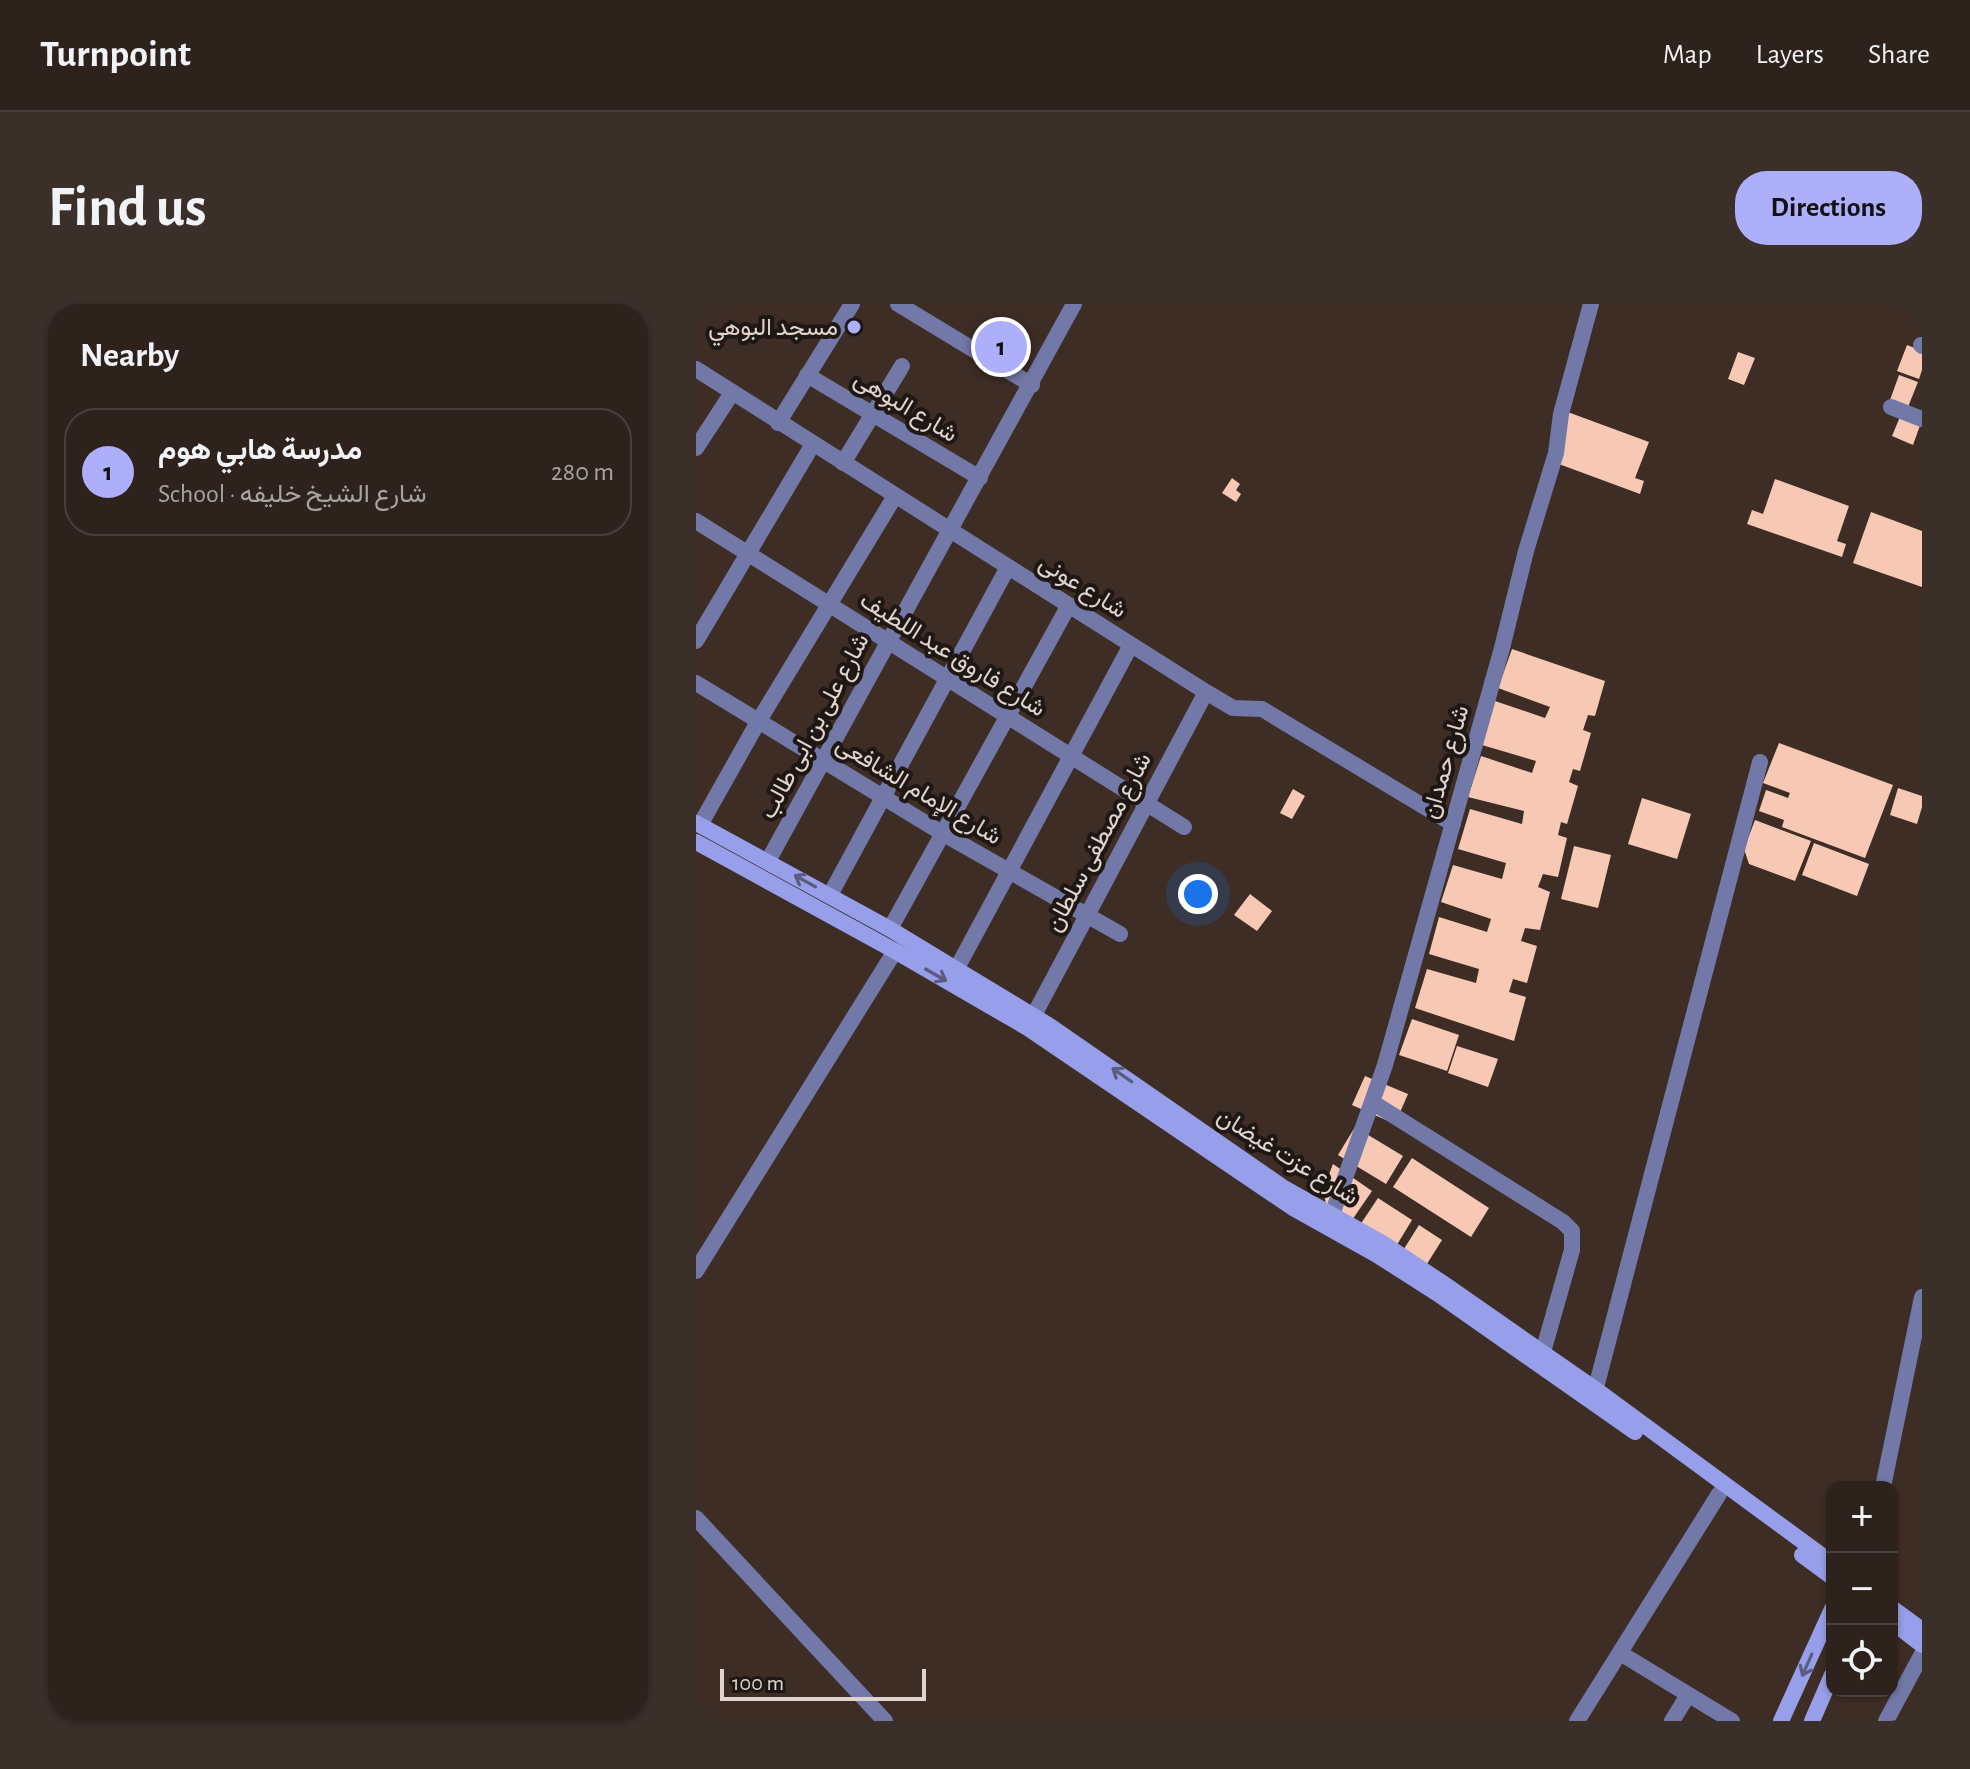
<!DOCTYPE html>
<meta charset="utf-8">
<style>
:root{--surface:#2e221c;--page:#3a2f29;--text:#f1f3f6;--muted:#a7a4a3;--line:#493f3b;--accent:#adaffb}
body{margin:0;font-family:"Alegreya Sans",Vazirmatn,sans-serif;background:var(--page);color:var(--text)}
.controls{position:absolute;right:24px;bottom:24px;display:grid;overflow:hidden;border-radius:16px;box-shadow:0 2px 6px #0004}
.controls button{width:72px;height:72px;display:grid;place-items:center;padding:0;border:0;border-bottom:2px solid var(--line);background:var(--surface);color:var(--text);font:40px sans-serif}
.scale{position:absolute;left:24px;bottom:20px;width:206px;box-sizing:border-box;padding-left:8px;border:4px solid #e0d4cf;border-top:0;font-size:22px;line-height:28px;white-space:nowrap;color:#e0d4cf;-webkit-text-stroke:6px #1f1713;paint-order:stroke}
.you{position:absolute;left:502px;top:590px;width:28px;height:28px;margin:-20px;border:6px solid #fff;border-radius:50%;background:#1a73e8;box-shadow:0 0 0 12px #1a73e833}
.badge{display:grid;place-items:center;width:52px;height:52px;border-radius:50%;background:var(--accent);color:#111;font-size:26px;font-weight:700}
.pin{position:absolute;translate:-50% -50%;border:4px solid #fff;box-shadow:0 2px 8px #0006}
.list{margin:0;padding:0;list-style:none}
h2{display:flex;justify-content:space-between;align-items:center;height:104px;margin:0;padding:0 32px;font-size:34px}
h2 small{font-size:26px;font-weight:400;color:var(--muted)}
.list li{display:grid;grid-template-columns:52px 1fr auto;gap:24px;align-items:center;box-sizing:border-box;height:128px;margin:0 16px 16px;padding:0 16px;border:2px solid var(--line);border-radius:32px}
.list b{display:block;font-size:30px;white-space:nowrap}
.list p{margin:0;font-size:26px;white-space:nowrap;color:var(--muted)}
.list em{font-size:26px;font-style:normal;color:var(--muted)}
.icon{flex:none;width:44px;height:44px;fill:none;stroke:currentColor;stroke-width:2;stroke-linecap:round;stroke-linejoin:round}
.map{position:relative;flex:none;width:1226px;height:1417px;overflow:hidden;border-radius:32px}
header{display:flex;align-items:center;gap:48px;box-sizing:border-box;height:112px;padding:0 40px;background:var(--surface);border-bottom:2px solid var(--line)}
header strong{font-size:38px}
nav{display:flex;gap:44px;margin-inline-start:auto;font-size:28px}
.intro{display:flex;align-items:center;justify-content:space-between;box-sizing:border-box;height:192px;padding:0 48px}
h1{margin:0;font-size:56px}
.button{padding:20px 36px;border-radius:32px;background:var(--accent);color:#111;font-size:28px;font-weight:700}
main{display:flex;gap:48px;padding:0 48px}
aside{flex:1;background:var(--surface);border-radius:32px;box-shadow:0 2px 6px #0004}
.map>svg:first-child{display:block}
.building{fill:#f7c9b4}
.lines{fill:none;stroke-linecap:round;stroke-linejoin:round}
.street{stroke:#7278a7;stroke-width:16}
.secondary{stroke:#979fea;stroke-width:16}
.oneway{stroke:#5b5b7e}
.poi-dot{fill:#adaffb;stroke:#1f1713;stroke-width:3}
.labels{text-anchor:middle;stroke-width:8;stroke-linejoin:round;paint-order:stroke}
.poi-label{font-size:24px;fill:#e0d4cf;stroke:#1f1713;text-anchor:end}
.street-label{font-size:24px;fill:#e0d4cf;stroke:#1f1713}
</style>
<header>
<strong>Turnpoint</strong>
<nav><a>Map</a><a>Layers</a><a>Share</a></nav>
</header>
<div class="intro"><h1>Find us</h1><a class="button">Directions</a></div>
<main>
<aside>
<h2>Nearby<small></small></h2>
<ul class="list">
<li><span class="badge">1</span><div><b>مدرسة هابي هوم</b><p>School · شارع الشيخ خليفه</p></div><em>280 m</em></li>
</ul>
</aside>
<div class="map">
<svg width="1226" height="1417" viewBox="0 0 1226 1417">
<rect width="100%" height="100%" fill="#3e2d25"/>
<path class="building" d="M1211,41L1226,47V66L1223,75L1201,67Z
M1042,48L1059,54L1048,81L1032,75Z
M1203,71L1222,78L1212,103L1194,96Z
M869,107L953,138L939,174L948,177L944,190L852,156Z
M1206,108L1226,116L1217,141L1196,132Z
M536,174L544,180L540,186L545,190L540,198L526,189Z
M1079,175L1153,202L1141,237L1150,240L1146,253L1051,220L1056,206L1067,210Z
M1175,208L1226,227V283L1157,259Z
M816,345L909,377L899,412L892,411L887,426L895,429L884,467L877,465L873,478L882,482L871,520L865,518L862,531L871,534L862,573L847,570L842,583L854,588L844,626L829,624L825,637L841,642L831,679L817,675L813,688L830,693L818,737L719,704L731,665L780,679L783,665L733,650L743,613L791,628L795,615L745,598L757,561L806,575L810,559L762,545L774,505L826,520L828,507L772,493L785,452L836,469L840,457L786,441L799,397L849,414L854,403L802,384Z
M1083,439L1197,481L1169,554L1086,523L1088,516L1063,507L1070,486L1092,494L1094,489L1067,479Z
M1202,484L1226,492V503L1221,520L1194,511Z
M597,485L609,492L596,515L584,509Z
M946,494L995,510L981,555L932,540Z
M1059,516L1115,537L1099,577L1053,560L1048,545Z
M1118,539L1173,560L1161,592L1106,571Z
M878,542L915,551L902,604L865,595Z
M554,590L576,607L561,627L538,611Z
M716,715L763,731L751,767L703,751Z
M761,742L802,755L792,783L752,769Z
M669,772L712,790L699,820L656,801Z
M659,823L707,852L690,880L642,851Z
M716,854L793,904L775,933L697,883Z
M637,860L676,887L654,919L631,904L627,886Z
M682,894L716,916L699,944L664,921Z
M723,921L746,936L729,963L706,948Z"/>
<g class="lines">
<path class="street" d="M202,0L336,81
M1225,41L1226,42
M0,65L510,388L537,404L566,405L757,520
M111,71L284,174
M1195,103L1226,115
M82,119L156,0
M0,144L36,89
M147,159L206,62
M0,217L488,523
M0,337L117,140
M0,379L246,529L424,630
M4,521L62,418L199,192
M72,557L378,0
M134,591L312,263
M194,625L373,301
M261,664L435,341
M338,711L510,388
M676,798L867,918L876,927V946L847,1048
M632,922L689,761L806,344L830,247L860,149L865,110L895,0
M0,967L199,647
M897,1095L1064,458
M1187,1183L1226,993
M0,1214L189,1417
M924,1349L1036,1417
M881,1417L1023,1190
M976,1417L992,1391
M1190,1417L1226,1350"/>
<path class="secondary" d="M0,519L194,625L354,722L588,884L688,940L748,980L899,1085L1136,1259
M0,538L199,647L330,723L597,904L681,951L742,990L939,1128
M1106,1251L1136,1273
M1196,1304L1226,1326
M1196,1318L1226,1341
M1085,1417L1136,1305
M1116,1417L1136,1371"/>
</g>
<defs><path id="oneway-shaft" d="M-6 0H5M1.5-3L5.5 0L1.5 3" fill="none" stroke-width="1.6" stroke-linecap="round" stroke-linejoin="round" transform="scale(2)"/></defs>
<g class="oneway">
<use href="#oneway-shaft" transform="translate(109 577) rotate(-151)"/>
<use href="#oneway-shaft" transform="translate(240 671) rotate(30)"/>
<use href="#oneway-shaft" transform="translate(426 771) rotate(-145)"/>
<use href="#oneway-shaft" transform="translate(1111 1361) rotate(114)"/>
</g>
<circle class="poi-dot" cx="158" cy="23" r="8"/>
<g class="labels">
<g class="poi-label">
<text x="142" y="31">مسجد البوهي</text>
</g>
<g class="street-label">
<text transform="translate(210 102) rotate(31)" y="8">شارع البوهى</text>
<text transform="translate(387 282) rotate(32)" y="8">شارع عونى</text>
<text transform="translate(257 350) rotate(32)" y="8">شارع فاروق عبد اللطيف</text>
<text transform="translate(118 422) rotate(-62)" y="8">شارع على بن ابى طالب</text>
<text transform="translate(749 458) rotate(-74)" y="8">شارع حمدان</text>
<text transform="translate(223 486) rotate(31)" y="8">شارع الإمام الشافعى</text>
<text transform="translate(402 538) rotate(-62)" y="8">شارع مصطفى سلطان</text>
<text transform="translate(592 852) rotate(32)" y="8">شارع عزت غيضان</text>
</g>
</g>
</svg>
<div class="controls">
<button>+</button>
<button>−</button>
<button><svg class="icon" aria-label="locate" viewBox="0 0 24 24"><circle cx="12" cy="12" r="6"/><path d="M12 2v4M12 18v4M2 12h4M18 12h4"/></svg></button>
</div>
<div class="scale">100 m</div>
<div class="you"></div>
<div class="pin badge" style="left:305px;top:43px">1</div>
</div>
</main>
